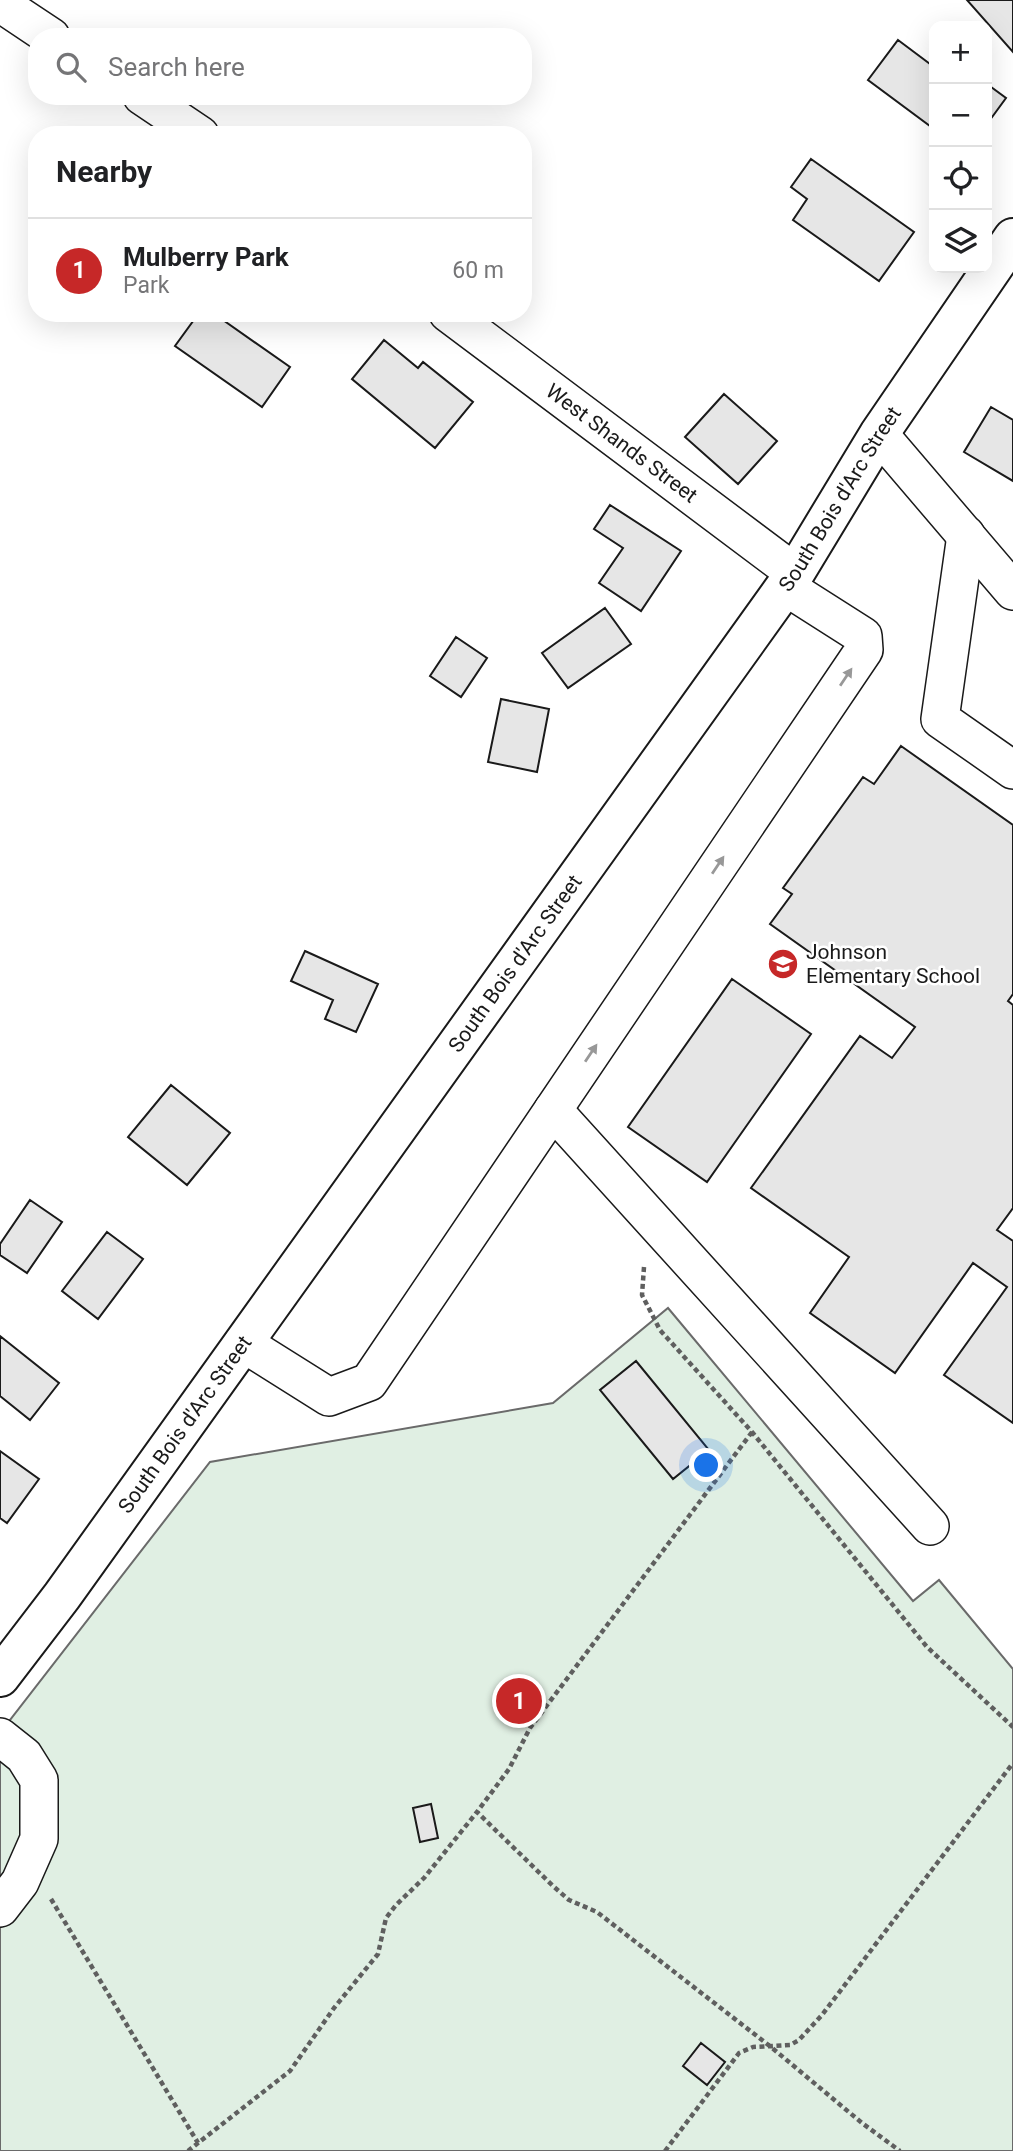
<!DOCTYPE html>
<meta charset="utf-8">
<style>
:root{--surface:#fff;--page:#f6f6f6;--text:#202124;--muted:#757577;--line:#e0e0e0;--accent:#c62828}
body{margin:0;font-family:Roboto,sans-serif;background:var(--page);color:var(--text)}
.controls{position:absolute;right:21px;top:21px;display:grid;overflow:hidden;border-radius:14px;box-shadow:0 7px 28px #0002}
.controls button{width:63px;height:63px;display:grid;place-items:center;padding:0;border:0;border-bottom:2px solid var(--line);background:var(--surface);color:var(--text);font:35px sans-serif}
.you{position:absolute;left:707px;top:1466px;width:24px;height:24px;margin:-18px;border:5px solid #fff;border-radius:50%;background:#1a73e8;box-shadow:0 0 0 10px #1a73e833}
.badge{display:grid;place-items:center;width:46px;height:46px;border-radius:50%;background:var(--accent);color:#fff;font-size:23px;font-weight:700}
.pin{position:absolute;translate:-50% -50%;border:4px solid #fff;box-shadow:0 2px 7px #0006}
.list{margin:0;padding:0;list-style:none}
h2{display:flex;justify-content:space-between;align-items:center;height:91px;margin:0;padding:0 28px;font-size:30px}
h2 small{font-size:23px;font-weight:400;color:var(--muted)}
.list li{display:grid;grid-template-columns:46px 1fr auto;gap:21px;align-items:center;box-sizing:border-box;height:105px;padding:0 28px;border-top:2px solid var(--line)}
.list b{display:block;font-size:26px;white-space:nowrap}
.list p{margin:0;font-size:23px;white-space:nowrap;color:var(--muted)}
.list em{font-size:23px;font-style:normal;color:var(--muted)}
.icon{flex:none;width:38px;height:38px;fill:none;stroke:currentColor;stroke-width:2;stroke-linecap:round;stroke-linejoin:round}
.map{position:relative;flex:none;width:1013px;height:2151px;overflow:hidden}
.search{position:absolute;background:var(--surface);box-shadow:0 7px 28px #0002;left:28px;top:28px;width:504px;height:77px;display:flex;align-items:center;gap:18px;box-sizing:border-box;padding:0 24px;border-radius:28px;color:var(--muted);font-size:26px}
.panel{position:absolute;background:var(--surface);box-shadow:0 7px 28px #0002;left:28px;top:126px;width:504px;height:196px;border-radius:28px}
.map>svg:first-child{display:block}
.green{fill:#e0efe3;stroke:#6a6a6a;stroke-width:2}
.building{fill:#e6e6e6;stroke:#1a1a1a;stroke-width:2}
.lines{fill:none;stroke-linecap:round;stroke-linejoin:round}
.minor-casing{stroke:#1a1a1a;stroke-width:40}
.major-casing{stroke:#1a1a1a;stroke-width:42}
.path{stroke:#5f5f5f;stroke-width:4.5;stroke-dasharray:5 3.5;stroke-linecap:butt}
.minor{stroke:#fff;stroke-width:37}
.major{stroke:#fff;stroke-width:38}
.oneway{fill:#989898}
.labels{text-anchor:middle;stroke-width:5;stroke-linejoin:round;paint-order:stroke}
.street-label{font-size:21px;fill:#1a1a1a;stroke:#fff}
.poi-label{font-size:21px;fill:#1a1a1a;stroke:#fff;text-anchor:start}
</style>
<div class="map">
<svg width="1013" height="2151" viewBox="0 0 1013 2151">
<rect width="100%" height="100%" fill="#fff"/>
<path class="green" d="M668,1308L913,1601L939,1580L1013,1669V2151H0V1733L210,1462L553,1403Z"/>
<path class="building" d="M967,0H1013V52Z
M898,40L934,67V129L868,80Z
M987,84L1006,98L987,124Z
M811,159L914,232L879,281L793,220L807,199L791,187Z
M199,313H213L290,367L262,407L175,346Z
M384,340L418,368L423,362L473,402L435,448L352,379Z
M724,394L777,441L738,484L685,437Z
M991,407L1013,420V481L964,452Z
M610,505L681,551L641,611L599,583L623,548L594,529Z
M605,608L631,644L568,688L542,653Z
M456,637L487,658L461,697L430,676Z
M501,699L549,709L537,772L488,762Z
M901,746L1013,825V994L1008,1001L1013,1005V1208L997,1230L1013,1241V1423L944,1375L1007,1287L973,1263L895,1373L810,1313L849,1257L751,1188L860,1036L892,1058L915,1027L770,924L792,894L783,888L863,777L874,784Z
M305,951L378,984L356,1032L325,1019L333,1000L291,981Z
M732,979L811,1034L707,1182L628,1127Z
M171,1085L230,1133L187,1185L128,1137Z
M30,1200L62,1222L27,1273L0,1255V1244Z
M107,1232L143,1259L98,1319L62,1291Z
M0,1336L59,1383L30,1420L0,1396Z
M636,1361L709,1450L673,1479L600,1390Z
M0,1451L39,1479L7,1523L0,1518Z
M431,1804L438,1838L420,1842L413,1808Z
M701,2043L725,2062L707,2085L683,2066Z"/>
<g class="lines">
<g class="minor-casing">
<g id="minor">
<path d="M0,3L51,37"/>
<path d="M142,96L200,135"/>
<path id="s1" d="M448,313L795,573"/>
<path d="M879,434L1013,591"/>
<path d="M966,535L940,719L1013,770"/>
<path d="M553,1110L930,1526"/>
<path d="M243,1343L329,1397L369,1382L864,650L863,636L786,587"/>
<path d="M0,1737L24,1756L39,1780V1839L20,1882L0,1908"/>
</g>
</g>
<g class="major-casing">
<g id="major">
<path id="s2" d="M0,1677L62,1596L795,573L879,434L1013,238"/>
</g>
</g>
<path class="path" d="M644,1267L642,1295L660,1330L752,1432L927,1647L1013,1727
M752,1432L530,1728L509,1769L477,1812L553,1886L569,1900L597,1912L771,2047L862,2123L900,2151
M51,1899L198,2143L290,2071L334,2008L378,1954L386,1918L396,1905L424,1878L477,1812
M188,2151L198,2143
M665,2151L739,2053L753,2047L790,2045L799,2040L822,2015L1013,1763"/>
<use href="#minor" class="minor"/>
<use href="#major" class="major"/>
</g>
<defs><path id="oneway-solid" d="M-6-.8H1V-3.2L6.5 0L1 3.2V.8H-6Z" transform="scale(1.75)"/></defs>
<g class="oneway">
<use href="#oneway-solid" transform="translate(846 677) rotate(-56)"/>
<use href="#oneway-solid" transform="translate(718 865) rotate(-56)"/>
<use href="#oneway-solid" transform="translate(591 1053) rotate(-56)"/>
</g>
<defs>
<g id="school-disc" transform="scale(1.575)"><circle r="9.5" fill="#c62828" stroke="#fff"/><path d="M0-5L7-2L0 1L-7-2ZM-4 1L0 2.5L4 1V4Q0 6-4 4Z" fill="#fff"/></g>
</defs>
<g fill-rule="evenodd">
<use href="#school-disc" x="783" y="964"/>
</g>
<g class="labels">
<g class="street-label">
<text dy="7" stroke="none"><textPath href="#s1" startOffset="217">West Shands Street</textPath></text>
<text dy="7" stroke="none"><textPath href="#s2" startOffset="1447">South Bois d'Arc Street</textPath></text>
<text dy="7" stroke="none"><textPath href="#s2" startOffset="880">South Bois d'Arc Street</textPath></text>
<text dy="7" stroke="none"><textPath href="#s2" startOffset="313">South Bois d'Arc Street</textPath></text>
</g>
<g class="poi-label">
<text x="806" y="959">Johnson<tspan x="806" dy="24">Elementary School</tspan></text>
</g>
</g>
</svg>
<div class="controls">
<button>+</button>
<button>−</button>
<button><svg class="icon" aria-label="locate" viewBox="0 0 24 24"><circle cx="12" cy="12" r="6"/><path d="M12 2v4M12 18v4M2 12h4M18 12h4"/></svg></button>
<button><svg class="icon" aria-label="layers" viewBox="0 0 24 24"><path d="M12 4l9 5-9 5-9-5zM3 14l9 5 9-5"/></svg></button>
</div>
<div class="you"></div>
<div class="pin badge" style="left:519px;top:1701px">1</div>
<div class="search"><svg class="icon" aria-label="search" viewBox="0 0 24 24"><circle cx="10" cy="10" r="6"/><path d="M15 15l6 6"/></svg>Search here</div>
<section class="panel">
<h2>Nearby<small></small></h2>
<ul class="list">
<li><span class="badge">1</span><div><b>Mulberry Park</b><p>Park</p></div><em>60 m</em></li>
</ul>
</section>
</div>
